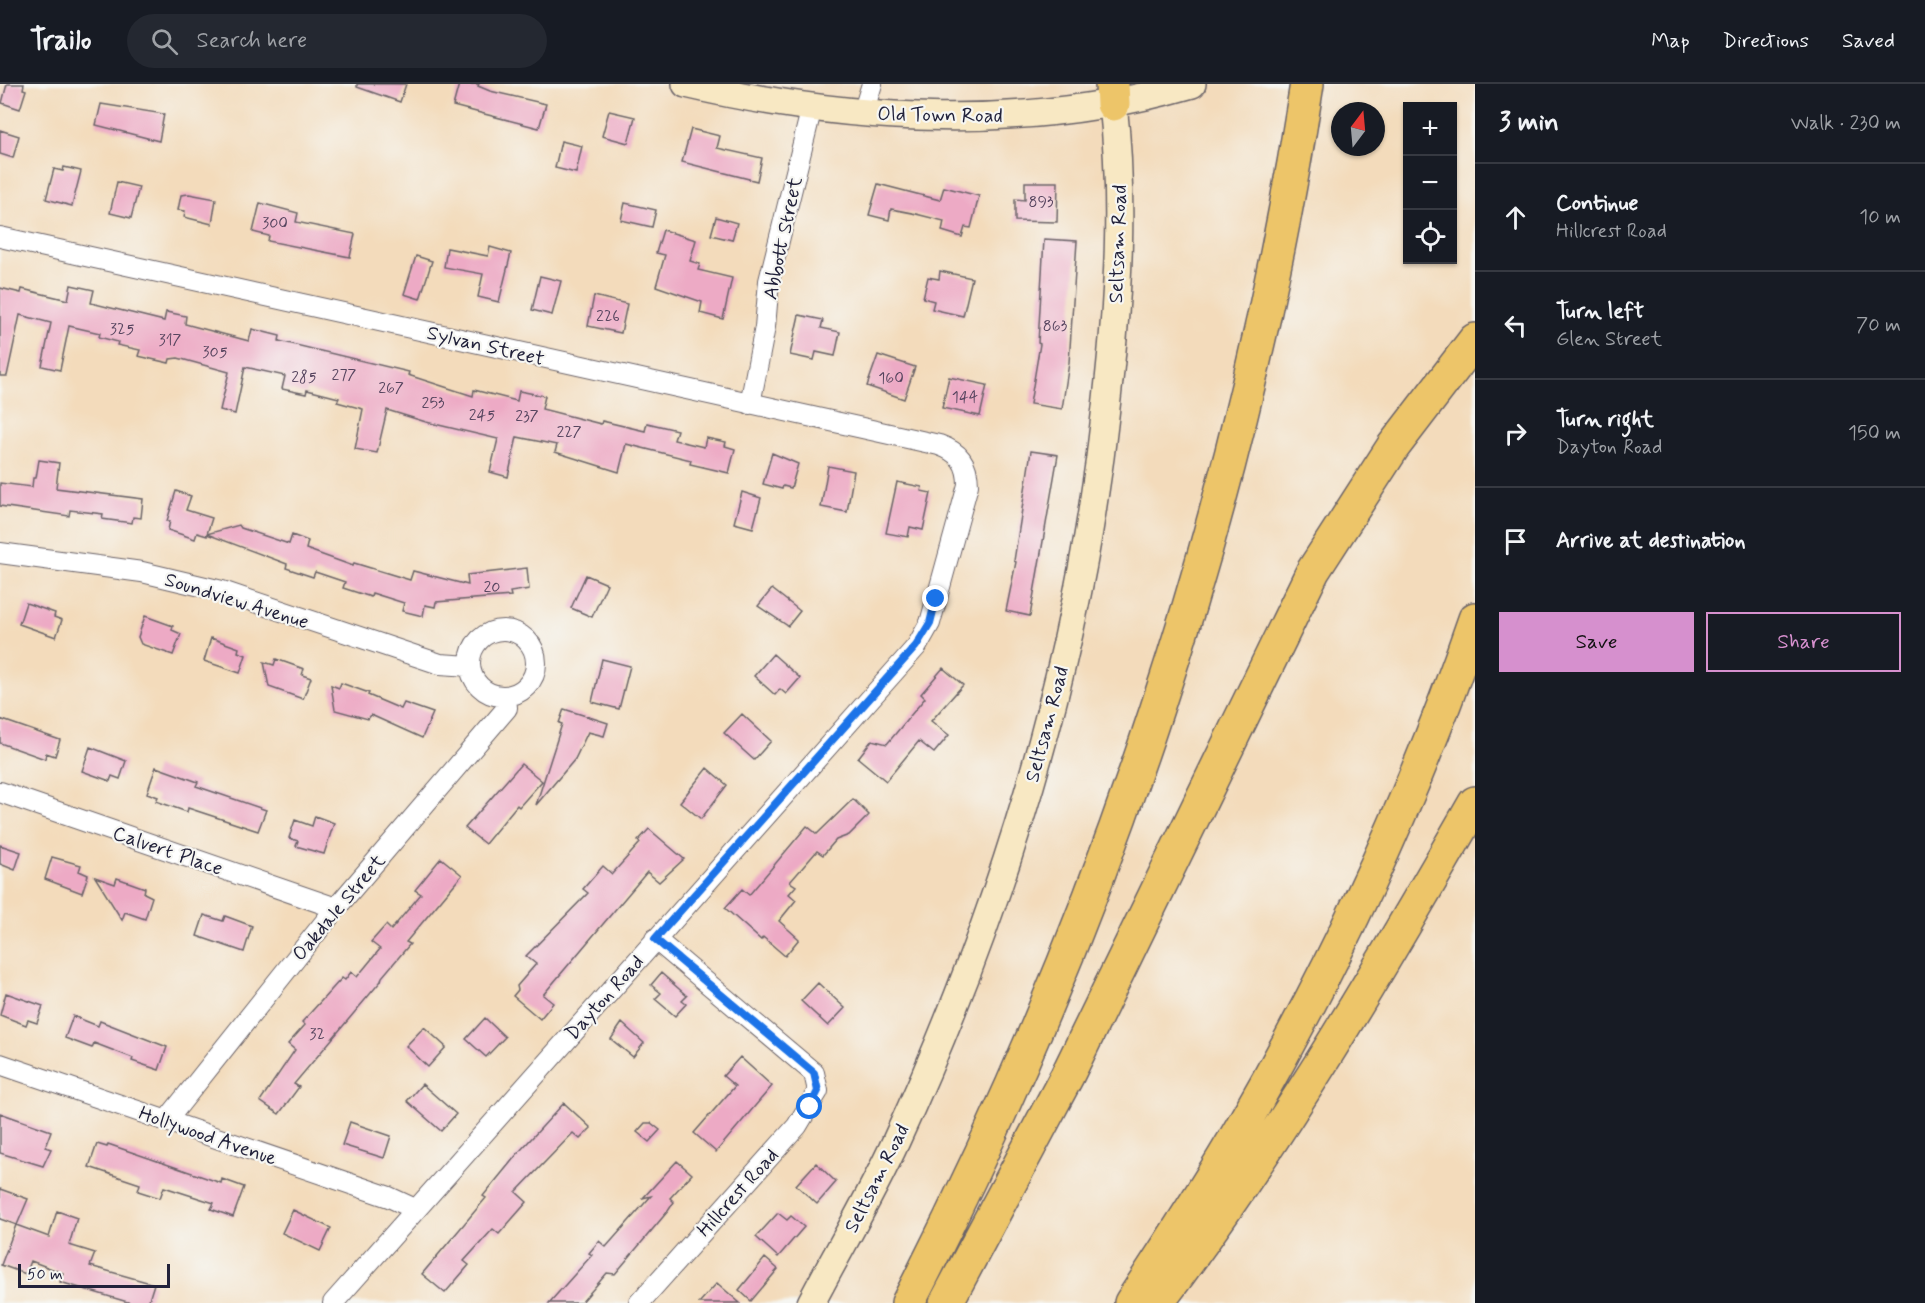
<!DOCTYPE html>
<meta charset="utf-8">
<style>
:root{--surface:#171b24;--page:#242831;--text:#f1f3f6;--muted:#9ea1a6;--line:#363941;--accent:#d690ce}
body{margin:0;font-family:Mynerve,sans-serif;background:var(--page);color:var(--text)}
.controls{position:absolute;right:18px;top:18px;display:grid;overflow:hidden;border-radius:0px;box-shadow:0 2px 4px #0004}
.controls button{width:54px;height:54px;display:grid;place-items:center;padding:0;border:0;border-bottom:2px solid var(--line);background:var(--surface);color:var(--text);font:30px sans-serif}
.compass{position:absolute;left:1331px;top:18px;width:54px;height:54px;border-radius:50%;background:var(--surface);box-shadow:0 2px 4px #0004;rotate:16deg}
.scale{position:absolute;left:18px;bottom:15px;width:152px;box-sizing:border-box;padding-left:6px;border:3px solid #22223b;border-top:0;font-size:16px;line-height:21px;white-space:nowrap;color:#22223b;-webkit-text-stroke:4px #f6f6f2;paint-order:stroke}
.stop{position:absolute;width:18px;height:18px;margin:-14px;border:4px solid #1a73e8;border-radius:50%;background:#fff}
.stop.end{background:#1a73e8;border-color:#fff;box-shadow:0 2px 6px #0008}
.list{margin:0;padding:0;list-style:none}
h2{display:flex;justify-content:space-between;align-items:center;height:78px;margin:0;padding:0 24px;font-size:26px}
h2 small{font-size:20px;font-weight:400;color:var(--muted)}
.list li{display:grid;grid-template-columns:39px 1fr auto;gap:18px;align-items:center;box-sizing:border-box;height:108px;padding:0 24px;border-top:2px solid var(--line)}
.list b{display:block;font-size:22px;white-space:nowrap}
.list p{margin:0;font-size:20px;white-space:nowrap;color:var(--muted)}
.list em{font-size:20px;font-style:normal;color:var(--muted)}
.actions{display:flex;gap:12px;padding:18px 24px}
.actions a{flex:1;padding:14px 0;border:2px solid var(--accent);border-radius:0px;text-align:center;font-size:21px;color:var(--accent)}
.actions .main{background:var(--accent);color:#111}
.icon{flex:none;width:33px;height:33px;fill:none;stroke:currentColor;stroke-width:2;stroke-linecap:round;stroke-linejoin:round}
.map{position:relative;flex:none;width:1475px;height:1219px;overflow:hidden}
header{display:flex;align-items:center;gap:36px;box-sizing:border-box;height:84px;padding:0 30px;background:var(--surface);border-bottom:2px solid var(--line)}
header strong{font-size:28px}
nav{display:flex;gap:33px;margin-inline-start:auto;font-size:21px}
.search{width:420px;height:54px;background:var(--page);display:flex;align-items:center;gap:15px;box-sizing:border-box;padding:0 21px;border-radius:33px;color:var(--muted);font-size:22px}
main{display:flex}
aside{flex:1;background:var(--surface)}
.map>svg:first-child{display:block}
.building{fill:#edaac5}
.lines{fill:none;stroke-linecap:round;stroke-linejoin:round}
.minor-casing{stroke:#6b6368;stroke-width:22}
.secondary-casing{stroke:#6b6368;stroke-width:30}
.motorway-casing{stroke:#6b6368;stroke-width:36}
.minor{stroke:#fff;stroke-width:20}
.secondary{stroke:#f8e8c3;stroke-width:27}
.motorway{stroke:#edc569;stroke-width:33}
.route{stroke:#1a73e8;stroke-width:8}
.labels{text-anchor:middle;stroke-width:4.5;stroke-linejoin:round;paint-order:stroke}
.number-label{font-size:16px;fill:#55445e}
.street-label{font-size:20px;fill:#22223b;stroke:#f6f6f2}
</style>
<header>
<strong>Trailo</strong>
<div class="search"><svg class="icon" aria-label="search" viewBox="0 0 24 24"><circle cx="10" cy="10" r="6"/><path d="M15 15l6 6"/></svg>Search here</div>
<nav><a>Map</a><a>Directions</a><a>Saved</a></nav>
</header>
<main>
<div class="map">
<svg width="1475" height="1219" viewBox="0 0 1475 1219">
<rect width="100%" height="100%" fill="#f6f6f2"/>
<filter id="ink" filterUnits="userSpaceOnUse"><feTurbulence type="fractalNoise" baseFrequency=".0167" numOctaves="2"/><feDisplacementMap in="SourceGraphic" scale="12" xChannelSelector="R" yChannelSelector="G"/><feConvolveMatrix kernelMatrix="1 2 1 2 8 2 1 2 1" color-interpolation-filters="sRGB"/></filter>
<filter id="wash" filterUnits="userSpaceOnUse"><feTurbulence type="fractalNoise" baseFrequency=".008" numOctaves="4" result="noise"/><feDisplacementMap in="SourceGraphic" scale="24" xChannelSelector="R" yChannelSelector="G"/><feGaussianBlur stdDeviation="1.35" result="paint"/><feColorMatrix in="noise" values="0 0 0 0 0 0 0 0 0 0 0 0 0 0 0 0 0 1.4 0 .05"/><feComposite in="paint" operator="in"/></filter>
<g filter="url(#wash)">
<rect width="100%" height="100%" fill="#f3dbbb"/>
<g id="blocks">
<path class="building" d="M7,0H24L23,5L26,6L20,25L2,19Z
M357,0H406L400,18L357,3Z
M459,0H479L478,2L490,7L546,20L539,44L453,22Z
M101,20L164,30L159,57L96,41Z
M609,27L635,33L628,59L602,52Z
M691,45L720,52L717,64L762,74L757,97L682,78Z
M0,46L19,52L13,74L0,70Z
M561,57L582,62L576,89L555,84Z
M64,83L81,87L72,122L46,115L54,85L63,87Z
M117,98L139,103L131,134L110,129Z
M1025,98H1058L1057,138L1015,137V115L1025,116Z
M878,100L940,116L944,103L979,112L971,144L965,143L962,153L942,147L944,137L912,129L891,125L889,136L869,131Z
M189,110L216,115L212,140L184,133L185,127L178,126L181,111Z
M260,119L298,129L296,138L355,150L350,173L268,157L269,152L253,148Z
M625,119L656,126L652,143L621,136Z
M716,133L737,139L732,156L711,151Z
M663,146L696,156L690,177L700,180L698,186L732,194L723,235L700,229L702,218L656,202L665,171L656,169Z
M1044,155L1077,157L1069,279L1062,325L1030,320L1040,260L1038,259Z
M490,163L511,169L499,218L478,213L483,190L444,183L447,164L488,172Z
M416,172L432,177L420,215L404,210Z
M940,187L972,194L963,232L932,225L934,217L923,214L928,193L939,195Z
M540,192L561,197L552,231L532,226Z
M71,201L94,206L91,219L164,237L166,228L186,232L185,240L249,257L252,245L280,252L279,257L409,288L408,291L473,312L474,306L517,317L519,307L545,312L542,325L601,340L602,337L645,347L647,339L677,346L674,356L704,363L706,354L726,358L725,362L735,365L729,389L690,380L691,376L626,360L619,388L555,368L557,361L517,353L508,393L490,388L498,355L426,338L387,326L377,369L355,365L363,325L337,318L339,314L307,306L306,310L282,305L285,292L245,283L235,330L220,326L229,288L178,274L170,275L169,279L138,272L140,266L117,261L118,258L99,253L100,249L69,242L60,286L42,282L51,239L20,231L7,292H0V204L21,209L22,205L68,216Z
M594,212L627,220L621,249L588,242Z
M799,231L823,236L821,244L840,248L835,272L816,268L814,276L790,271Z
M878,271L915,283L904,315L867,302Z
M949,293L987,301L980,332L942,324Z
M1031,367L1058,371L1030,532L1006,527L1016,478L1014,477Z
M772,369L798,380L791,404L783,402L782,405L763,400Z
M39,376L59,379L56,404L143,415L141,434L133,433L132,439L102,435L103,430L70,426L69,432L0,422V399L32,403L33,394H36Z
M828,382L854,387L847,428L821,423Z
M897,398L922,403L921,407L931,409L923,446L910,443L908,453L886,449Z
M176,407L191,412L186,426L212,434L207,450L239,441L241,444L289,460L292,451L308,457L306,465L353,482L354,479L410,496L413,487L468,501L467,491L527,484L529,505L510,508L511,512L436,518L435,523L425,521L423,532L402,527L404,519L372,509L371,513L343,504L345,498L315,488L313,493L286,484L287,480L207,450V452L197,449L195,455L168,446L170,437H167Z
M742,408L761,414L753,444L734,439Z
M586,491L607,500L592,533L571,524Z
M772,505L800,527L788,542L758,522Z
M26,519L55,529L54,533L62,536L56,553L19,540Z
M145,532L173,542L172,546L181,550L173,571L141,560L138,553Z
M211,554L239,564L238,568L246,571L240,589L204,577Z
M773,570L800,594L786,610L780,605L775,611L754,592Z
M276,575L304,585L302,591L311,594L303,615L269,603L264,578L274,581Z
M602,575L630,582L619,625L592,618Z
M943,584L963,601L931,637L949,651L934,669L919,657L886,697L858,674L872,656L887,660L925,614L921,610Z
M341,599L369,609L368,611L401,625L404,619L433,629L422,654L371,631L368,635L335,626L331,601L339,604Z
M564,625L608,639L604,652L588,648L575,675L536,721L562,640L559,639Z
M742,630L771,657L754,676L724,649Z
M0,635L60,656L55,672L46,669L45,675L0,659Z
M90,663L126,677L120,695L112,692L110,697L82,687Z
M521,680L542,697L519,723L517,721L485,760L465,744Z
M156,683L198,698L196,702L266,726L258,747L188,724L187,728L156,717L158,713L147,709Z
M707,684L727,701L701,735L680,718Z
M853,715L869,731L849,751L836,756L823,771L817,767L790,798L796,802L789,810L796,816L779,837L799,855L785,872L763,853L761,856L725,824L742,805L749,811L807,742L817,750Z
M315,732L334,739L324,770L296,762L298,757L289,754L295,736L312,742Z
M649,745L684,775L659,798L647,788L543,911L553,919L540,935L513,912L518,906L517,902L536,880L526,872L588,809L583,805L603,782L612,790L640,759L638,757Z
M0,761L21,768L15,786L0,780Z
M52,773L81,781L79,787L88,791L82,809L45,795Z
M441,774L462,791L406,858L410,860L382,893L381,897L294,1000L299,1003L279,1030L260,1017L295,966L288,960L305,941L302,938L342,894L345,896L351,888L357,893L380,865L371,858L386,841L391,846L421,810L415,806Z
M95,793L115,800L117,794L145,804L144,809L152,813L145,835L125,828L122,836Z
M204,831L223,837L225,832L252,842L244,868L197,852Z
M661,889L687,912L682,917L686,920L675,932L655,915L661,909L651,901Z
M818,899L845,924L828,942L801,917Z
M6,909L43,922L37,939L28,936L26,941L0,931Z
M73,932L98,942L100,937L167,963L159,986L132,977L133,974L94,959L92,964L65,954Z
M485,934L505,953L486,973L466,955Z
M622,939L644,959L633,973L611,955Z
M424,943L446,963L428,983L406,962Z
M740,973L772,1002L716,1068L694,1049L735,1002L723,992Z
M422,1000L456,1030L441,1047L407,1017Z
M564,1019L591,1044L580,1055L573,1049L516,1108L527,1118L499,1150L493,1145L464,1177L469,1181L445,1209L422,1190L486,1114L483,1112L519,1068Z
M0,1029L51,1047L45,1063L51,1065L43,1082L0,1069Z
M350,1038L391,1052L384,1074L342,1061Z
M645,1039H651L660,1046L649,1058L637,1048Z
M97,1060L107,1063L108,1060L221,1099L222,1095L244,1103L233,1133L211,1125L214,1119L164,1103L160,1114L138,1107L140,1100L89,1083Z
M677,1077L692,1090L670,1114L674,1118L668,1127L615,1190L607,1189L581,1219H549L592,1171L589,1169L599,1157L606,1163L651,1112L643,1114Z
M816,1079L836,1098L817,1120L796,1101Z
M0,1105L28,1115L17,1141L0,1135Z
M293,1126L331,1144L320,1167L282,1149Z
M57,1127L77,1134L69,1161L95,1169L90,1182L154,1200L148,1219H131L60,1198L63,1189L31,1177L26,1190L1,1181L16,1141L49,1153Z
M778,1129L787,1136L791,1132L804,1143L778,1173L756,1153Z
M765,1174L778,1185L751,1217L739,1206Z
M717,1199L740,1219H699Z"/>
</g>
</g>
<g filter="url(#ink)">
<use href="#blocks" fill-opacity="0" stroke="#6b6368" stroke-width="1.5"/>
<g class="lines">
<g class="minor-casing">
<path id="minor" d="M863,29L872,0
M0,153L939,361C959,368 968,379 968,401L930,539L917,562L333,1219
M750,320L765,243L769,197L812,23
M0,469L142,488L222,507L440,580L470,582
M470 579a33 33 0 1 1 66 0a33 33 0 1 1-66 0Z
M0,708L336,824
M0,980L389,1113L415,1125
M167,1036L336,824L507,624L506,612
M639,1219L797,1042L818,1007L814,989L655,855"/>
</g>
<g class="secondary-casing">
<path id="secondary" d="M686,0C852,39 1028,48 1192,0
M811,1219C839,1165 871,1112 896,1057C1004,823 1080,572 1107,315C1118,217 1124,118 1113,20"/>
</g>
<g class="motorway-casing">
<path id="motorway" d="M1112,0L1113,20
M908,1219C1104,838 1242,424 1307,0
M946,1219L1067,992L1313,487L1393,363L1475,256
M1131,1219C1168,1162 1206,1105 1240,1046C1334,883 1414,713 1475,535
M1157,1219C1276,1062 1377,890 1475,719"/>
</g>
<use href="#minor" class="minor"/>
<use href="#secondary" class="secondary"/>
<use href="#motorway" class="motorway"/>
</g>
</g>
<g class="lines" filter="url(#ink)">
<path class="route" d="M810,1023L818,1007L814,989L655,855L916,562L930,539L936,515"/>
</g>
<g class="labels">
<g class="number-label">
<text x="1041" y="123">893</text>
<text x="275" y="144">300</text>
<text x="608" y="237">226</text>
<text x="1055" y="247">863</text>
<text x="122" y="250">325</text>
<text x="170" y="261">317</text>
<text x="215" y="273">305</text>
<text x="344" y="296">277</text>
<text x="304" y="298">285</text>
<text x="891" y="299">160</text>
<text x="391" y="309">267</text>
<text x="965" y="318">144</text>
<text x="433" y="324">253</text>
<text x="482" y="336">245</text>
<text x="527" y="337">237</text>
<text x="569" y="353">227</text>
<text x="492" y="508">20</text>
<text x="317" y="955">32</text>
</g>
<g class="street-label">
<text transform="translate(940 30) rotate(1)" y="7">Old Town Road</text>
<text transform="translate(782 154) rotate(-78)" y="7">Abbott Street</text>
<text transform="translate(1117 160) rotate(-88)" y="7">Seltsam Road</text>
<text transform="translate(486 261) rotate(13)" y="7">Sylvan Street</text>
<text transform="translate(237 516) rotate(17)" y="7">Soundview Avenue</text>
<text transform="translate(1046 640) rotate(-75)" y="7">Seltsam Road</text>
<text transform="translate(168 766) rotate(19)" y="7">Calvert Place</text>
<text transform="translate(338 823) rotate(-50)" y="7">Oakdale Street</text>
<text transform="translate(604 913) rotate(-48)" y="7">Dayton Road</text>
<text transform="translate(208 1051) rotate(19)" y="7">Hollywood Avenue</text>
<text transform="translate(876 1094) rotate(-63)" y="7">Seltsam Road</text>
<text transform="translate(737 1108) rotate(-48)" y="7">Hillcrest Road</text>
</g>
</g>
</svg>
<div class="controls">
<button>+</button>
<button>−</button>
<button><svg class="icon" aria-label="locate" viewBox="0 0 24 24"><circle cx="12" cy="12" r="6"/><path d="M12 2v4M12 18v4M2 12h4M18 12h4"/></svg></button>
</div>
<svg class="compass" viewBox="-18 -18 36 36"><path d="M0-13l5 13h-10z" fill="#e53935"/><path d="M0 13l5-13h-10z" fill="#9ea1a6"/></svg>
<div class="scale">50 m</div>
<div class="stop" style="left:810px;top:1023px"></div>
<div class="stop end" style="left:936px;top:515px"></div>
</div>
<aside>
<h2>3 min<small>Walk · 230 m</small></h2>
<ul class="list">
<li><svg class="icon" aria-label="ahead" viewBox="0 0 24 24"><path d="M12 20V5M6 11l6-6 6 6"/></svg><div><b>Continue</b><p>Hillcrest Road</p></div><em>10 m</em></li>
<li><svg class="icon" aria-label="left" viewBox="0 0 24 24"><path d="M17 20v-9H6M10 6l-5 5 5 5"/></svg><div><b>Turn left</b><p>Glen Street</p></div><em>70 m</em></li>
<li><svg class="icon" aria-label="right" viewBox="0 0 24 24"><path d="M7 20v-9h11M14 6l5 5-5 5"/></svg><div><b>Turn right</b><p>Dayton Road</p></div><em>150 m</em></li>
<li><svg class="icon" aria-label="arrive" viewBox="0 0 24 24"><path d="M6 21V4h12l-3 4 3 4H6"/></svg><div><b>Arrive at destination</b></div></li>
</ul>
<div class="actions"><a class="main">Save</a><a>Share</a></div>
</aside>
</main>
